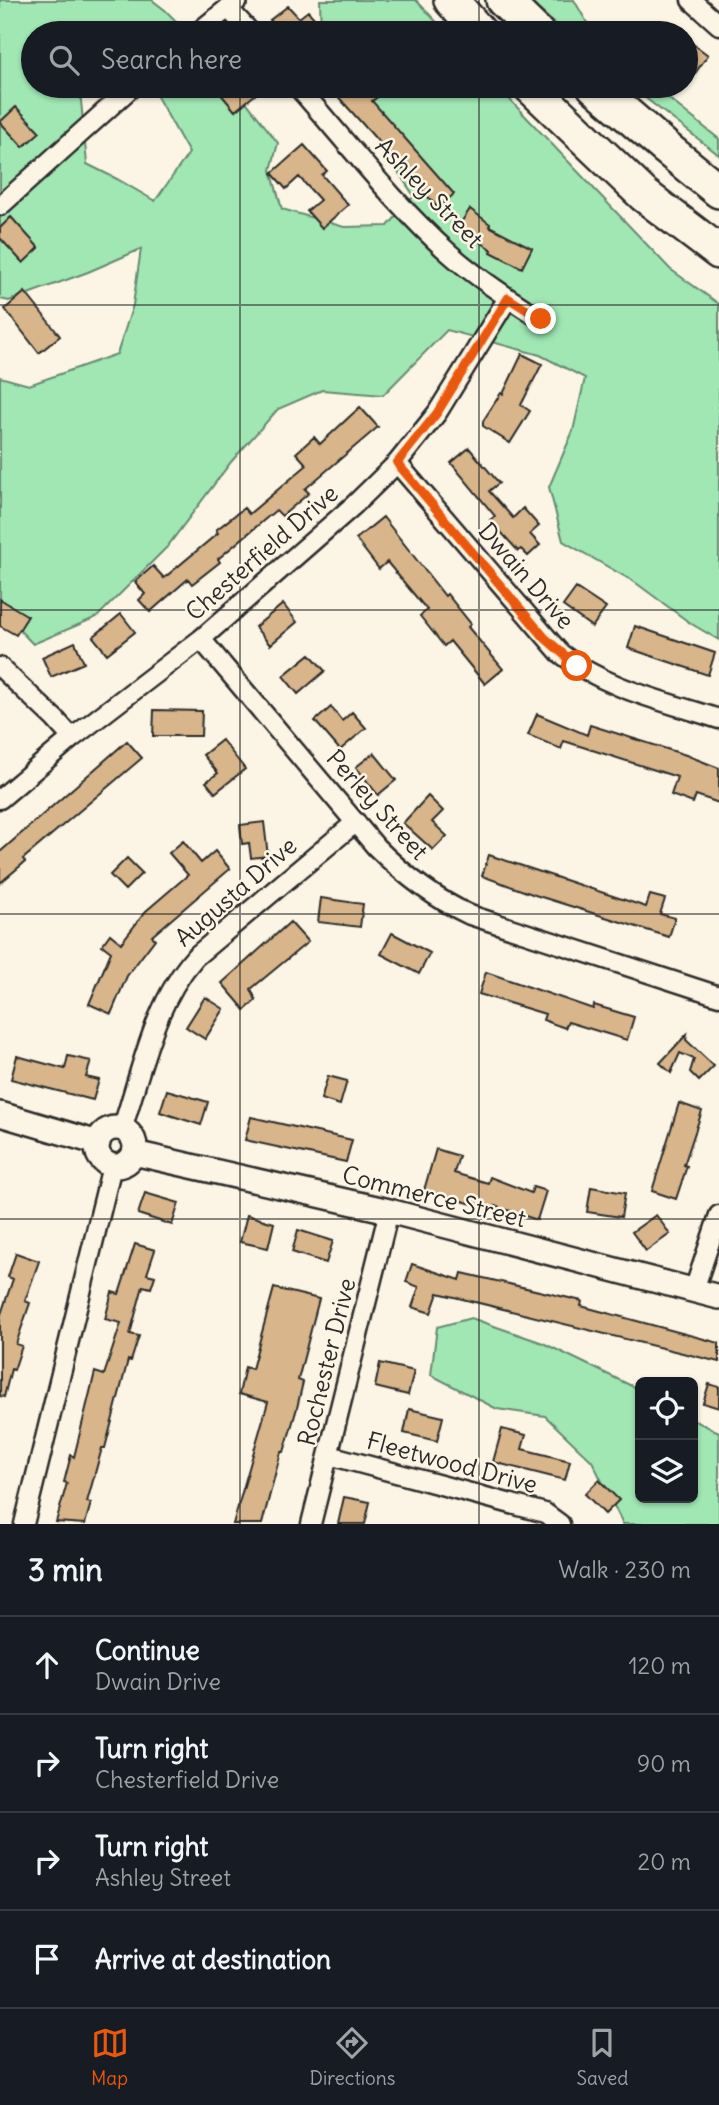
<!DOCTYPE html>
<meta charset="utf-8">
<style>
:root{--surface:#171b24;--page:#20242c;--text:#f1f3f6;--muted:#9ea1a6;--line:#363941;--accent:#ea580c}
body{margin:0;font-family:Delius,sans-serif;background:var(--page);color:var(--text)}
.controls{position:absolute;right:21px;bottom:21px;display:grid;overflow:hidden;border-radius:10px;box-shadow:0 2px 5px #0004}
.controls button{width:63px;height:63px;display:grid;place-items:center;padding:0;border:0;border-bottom:2px solid var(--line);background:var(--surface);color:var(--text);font:35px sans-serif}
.stop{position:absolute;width:21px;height:21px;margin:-16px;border:5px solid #ea580c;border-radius:50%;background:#fff}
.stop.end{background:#ea580c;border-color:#fff;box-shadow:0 2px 7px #0008}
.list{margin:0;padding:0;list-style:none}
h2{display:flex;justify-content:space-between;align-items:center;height:91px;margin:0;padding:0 28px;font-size:30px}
h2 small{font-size:23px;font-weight:400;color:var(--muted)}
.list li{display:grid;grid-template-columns:46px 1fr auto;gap:21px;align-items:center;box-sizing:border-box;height:98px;padding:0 28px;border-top:2px solid var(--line)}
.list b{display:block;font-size:26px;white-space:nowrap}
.list p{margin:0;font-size:23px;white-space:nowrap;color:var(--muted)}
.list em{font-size:23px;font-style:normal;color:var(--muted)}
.icon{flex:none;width:38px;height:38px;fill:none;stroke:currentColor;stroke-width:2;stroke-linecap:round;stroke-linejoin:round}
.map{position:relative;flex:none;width:719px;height:1524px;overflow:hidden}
.search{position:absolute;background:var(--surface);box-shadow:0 2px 5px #0004;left:21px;right:21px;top:21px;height:77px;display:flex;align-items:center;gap:18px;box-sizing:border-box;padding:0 24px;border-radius:38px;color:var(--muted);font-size:26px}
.sheet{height:483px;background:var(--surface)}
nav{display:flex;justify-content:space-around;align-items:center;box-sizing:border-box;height:98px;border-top:2px solid var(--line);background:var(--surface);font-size:19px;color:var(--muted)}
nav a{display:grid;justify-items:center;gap:4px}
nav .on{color:var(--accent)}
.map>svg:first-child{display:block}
.green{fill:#a0e7b4;stroke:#668970;stroke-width:2}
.building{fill:#d8b58a;stroke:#2b2b2b;stroke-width:2}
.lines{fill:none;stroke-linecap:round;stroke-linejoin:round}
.minor-casing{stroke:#2b2b2b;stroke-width:23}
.tertiary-casing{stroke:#2b2b2b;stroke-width:28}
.motorway-casing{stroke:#2b2b2b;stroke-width:38}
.minor{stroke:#fcf5e5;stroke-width:18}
.tertiary{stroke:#fcf5e5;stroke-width:23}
.motorway{stroke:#fcf5e5;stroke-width:33}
.route{stroke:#ea580c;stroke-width:9}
.grid{fill:none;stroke:#2b2b2b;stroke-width:2;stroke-opacity:0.55}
.labels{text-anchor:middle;stroke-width:5;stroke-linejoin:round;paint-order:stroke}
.street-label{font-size:24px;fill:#2b2b2b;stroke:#fcf5e5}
</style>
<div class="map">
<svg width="719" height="1524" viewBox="0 0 719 1524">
<rect width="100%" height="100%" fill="#fcf5e5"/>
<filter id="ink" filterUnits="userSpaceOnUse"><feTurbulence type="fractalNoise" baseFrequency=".0143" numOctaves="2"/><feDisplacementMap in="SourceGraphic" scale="14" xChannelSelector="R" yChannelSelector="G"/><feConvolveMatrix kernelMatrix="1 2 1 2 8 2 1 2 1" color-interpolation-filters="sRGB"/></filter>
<g filter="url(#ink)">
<path class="green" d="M0,0H152L165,10L188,33H108L104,31L102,33H33V86H82L80,90L87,164L117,179L155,201L189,153L151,86H234L278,143L271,170L282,209L344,227L388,226L414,196L373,134L352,86H497L670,269L719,304V640L690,623L636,583L563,541L549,487L573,431L585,378L540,355L447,330L383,395L322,390L278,409L231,462L167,547L97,617L33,644L0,610V377L29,385L117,354L133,305L141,249L88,272L9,301L0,299Z
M320,0H416L447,33H321Z
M527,0H574L593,33H566Z
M630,86H653L719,139V155Z
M471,1318L543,1343L640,1390V1498H693V1420L719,1432V1524H623L592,1461L545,1416L497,1409L431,1375L437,1327Z"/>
<path class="building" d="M288,6L299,18L308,11L322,27L315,33H281L270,20Z
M686,39L708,55L686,86Z
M214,86H249L256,94L235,111Z
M339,86H370L379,96L372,101L454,194L438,208L333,91Z
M16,107L40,132L23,147L0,122Z
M304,145L327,171L322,175L348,205L322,228L307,211L320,200L299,177L286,189L272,173Z
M470,209L490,224L489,226L532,248L522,268L491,252L492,250L458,227Z
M11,217L39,248L23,263L0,238V228Z
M25,292L60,336L39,353L5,309Z
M522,354L542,364L521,405L530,411L510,443L483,426V421L501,393L503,394Z
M360,407L378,427L305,489L309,493L282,516L276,510L218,559L220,562L192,584L188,579L150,612L139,600L145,594L135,582L153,566L164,578L218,533L216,530L244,508L249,514L307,465L296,453L314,437L320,444Z
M469,448L499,483L489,491L513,518L523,508L539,526L530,534L540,545L528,556L521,549L518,551L490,520L495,516L451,463Z
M383,517L445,596L447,594L471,624L468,627L503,669L485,684L450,641L444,646L420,616L427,610L387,562L379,569L356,539Z
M576,588L606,608L592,627L563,606Z
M0,599L28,616L16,635L0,626Z
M283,604L297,622L270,645L255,627Z
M121,614L135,632L107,654L93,637Z
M635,626L715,653L708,675L628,648Z
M75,642L84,663L51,677L42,657Z
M310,654L325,671L298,694L283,676Z
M331,707L342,721L352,712L366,728L340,750L315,721Z
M154,710L202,711L201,736H153Z
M537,714L587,735L590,725L686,755L719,768V803L696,795L693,803L671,795L677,777L564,741L561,749L528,735Z
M222,740L245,769L215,793L206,782L218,773L203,755Z
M127,741L142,758L23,859L25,862L0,883V852Z
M374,753L396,780L378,795L356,767Z
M428,796L443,811L432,822L447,836L433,850L403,823Z
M264,822L268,856L251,858L249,843L242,844L240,825Z
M183,841L201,863L215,851L230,869L152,936L155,939L127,976L111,1014L89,1004L111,952L102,945L110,934L121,943L146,911L188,875L169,853Z
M489,855L646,907L650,895L665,899L660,914L675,918L669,937L535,895L482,876Z
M127,858L142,873L125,890L110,875Z
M321,898L363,904L360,927L318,922Z
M290,922L308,942L251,989L256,1000L245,1010L222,983Z
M392,933L430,953L419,974L381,954Z
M486,972L593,1009L594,1005L634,1017L627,1040L568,1022L565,1028L543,1020L545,1014L479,994Z
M205,997L224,1009L205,1039L186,1027Z
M687,1034L686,1040L714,1066L699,1081L690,1072L694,1059L680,1053L671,1073L660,1063Z
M17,1056L65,1069L68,1056L91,1061L86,1077L99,1080L93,1100L11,1079Z
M328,1076L347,1081L340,1105L321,1099Z
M167,1090L208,1102L201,1125L160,1112Z
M679,1103L702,1111L684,1165L687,1166L676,1199L652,1191Z
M251,1117L352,1140L346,1162L245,1140Z
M436,1149L459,1156L454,1173L488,1183L490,1177L531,1193L533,1187L546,1191L537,1220L495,1206L493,1210L424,1190Z
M591,1187L625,1193L621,1217L587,1212Z
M145,1193L179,1203L172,1225L138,1214Z
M247,1215L274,1223L268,1248L240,1242Z
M656,1215L670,1234L646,1251L632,1232Z
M298,1230L333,1241L326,1263L292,1252Z
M135,1244L155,1250L147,1274L155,1276L151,1288L143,1286L130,1334L139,1336L131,1361L128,1360L105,1448H102L87,1502L91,1503L85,1524L56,1522L67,1483L64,1482L71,1455L74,1457L95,1372L104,1375L121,1323L105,1319L112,1292L119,1294Z
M16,1253L39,1261L25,1301L30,1303L16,1344L22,1346L14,1370L11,1369L4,1397L0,1396V1317L13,1279L8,1277Z
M412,1264L460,1280L462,1273L582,1301L581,1306L719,1343V1362L438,1293L431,1313L412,1307L419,1287L406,1282Z
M274,1288L319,1299L298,1380L303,1382L297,1408L284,1452H281L262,1524H233L268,1402L239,1394L245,1367L252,1369Z
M380,1363L414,1371L408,1395L375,1387Z
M709,1384L719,1387V1408L703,1403Z
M409,1409L443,1417L437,1441L404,1433Z
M502,1429L526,1435L522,1449L570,1461L565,1480L493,1462Z
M599,1480L619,1500L605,1514L585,1494Z
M344,1497L370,1502L365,1524H338Z"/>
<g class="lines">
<g class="minor-casing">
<path id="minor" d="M691,0L719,25
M228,8L251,33
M197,33L238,0
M297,86C346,141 394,204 449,253C477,278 509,299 541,319
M0,206L133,86
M397,463L560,653C606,689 664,701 719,719
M201,639L376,847C404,875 433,898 470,915L719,996
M0,667L55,719L72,738
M0,799L72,738L201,639L354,505L397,463L437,413L508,298
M122,1129C142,1070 153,1005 195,957L356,822
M694,1290L719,1215
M329,1455L545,1513L560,1524
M24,1524L112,1166
M311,1524L389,1211"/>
</g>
<g class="tertiary-casing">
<path id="tertiary" d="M0,1114L98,1143
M97 1147a19 19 0 1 1 38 0a19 19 0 1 1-38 0Z
M134,1153L389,1211L719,1297"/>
</g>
<g class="motorway-casing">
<path id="motorway" d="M451,0L480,33
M503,0L537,33
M530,86L644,195L719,252
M594,86L666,148L719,191"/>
</g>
<use href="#minor" class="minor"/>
<use href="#tertiary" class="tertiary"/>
<use href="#motorway" class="motorway"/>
</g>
</g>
<g class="lines" filter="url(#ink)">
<path class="route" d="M541,319L508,298L437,413L397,463L545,638L577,666"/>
</g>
<path class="grid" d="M240,0V33M479,0V33M240,86V1524M479,86V1524M0,305H719M0,610H719M0,914H719M0,1219H719"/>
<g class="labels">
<g class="street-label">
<text transform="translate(429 193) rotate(46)" y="8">Ashley Street</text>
<text transform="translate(262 553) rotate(-41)" y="8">Chesterfield Drive</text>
<text transform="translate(526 576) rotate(49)" y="8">Dwain Drive</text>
<text transform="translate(377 805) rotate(48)" y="8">Perley Street</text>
<text transform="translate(236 892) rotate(-41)" y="8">Augusta Drive</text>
<text transform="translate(434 1197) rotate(14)" y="8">Commerce Street</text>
<text transform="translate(327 1362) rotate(-76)" y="8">Rochester Drive</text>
<text transform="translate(452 1463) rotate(15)" y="8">Fleetwood Drive</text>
</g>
</g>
</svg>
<div class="controls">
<button><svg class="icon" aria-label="locate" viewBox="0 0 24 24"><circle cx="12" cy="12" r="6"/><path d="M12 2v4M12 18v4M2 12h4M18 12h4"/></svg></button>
<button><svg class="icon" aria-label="layers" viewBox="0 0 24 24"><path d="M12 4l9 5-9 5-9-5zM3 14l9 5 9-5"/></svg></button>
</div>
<div class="stop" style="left:577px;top:666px"></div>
<div class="stop end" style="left:541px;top:319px"></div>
<div class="search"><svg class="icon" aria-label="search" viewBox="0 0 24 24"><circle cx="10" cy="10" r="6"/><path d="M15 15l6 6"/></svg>Search here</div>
</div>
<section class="sheet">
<h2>3 min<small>Walk · 230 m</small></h2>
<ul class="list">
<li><svg class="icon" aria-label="ahead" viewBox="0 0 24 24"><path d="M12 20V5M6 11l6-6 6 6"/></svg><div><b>Continue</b><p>Dwain Drive</p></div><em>120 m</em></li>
<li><svg class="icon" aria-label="right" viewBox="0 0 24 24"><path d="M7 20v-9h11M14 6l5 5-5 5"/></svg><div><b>Turn right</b><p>Chesterfield Drive</p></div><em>90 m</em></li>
<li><svg class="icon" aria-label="right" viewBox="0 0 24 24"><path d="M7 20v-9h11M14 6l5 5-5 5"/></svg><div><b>Turn right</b><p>Ashley Street</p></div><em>20 m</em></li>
<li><svg class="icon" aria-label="arrive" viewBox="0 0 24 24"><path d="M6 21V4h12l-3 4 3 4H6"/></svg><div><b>Arrive at destination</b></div></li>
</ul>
</section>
<nav>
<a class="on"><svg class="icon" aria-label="map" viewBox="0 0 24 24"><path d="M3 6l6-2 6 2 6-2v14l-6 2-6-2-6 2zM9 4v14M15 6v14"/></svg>Map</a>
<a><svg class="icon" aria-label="directions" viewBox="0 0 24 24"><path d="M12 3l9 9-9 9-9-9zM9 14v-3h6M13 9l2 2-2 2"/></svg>Directions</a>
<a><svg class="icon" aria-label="saved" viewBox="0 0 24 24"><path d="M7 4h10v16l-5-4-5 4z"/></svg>Saved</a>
</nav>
